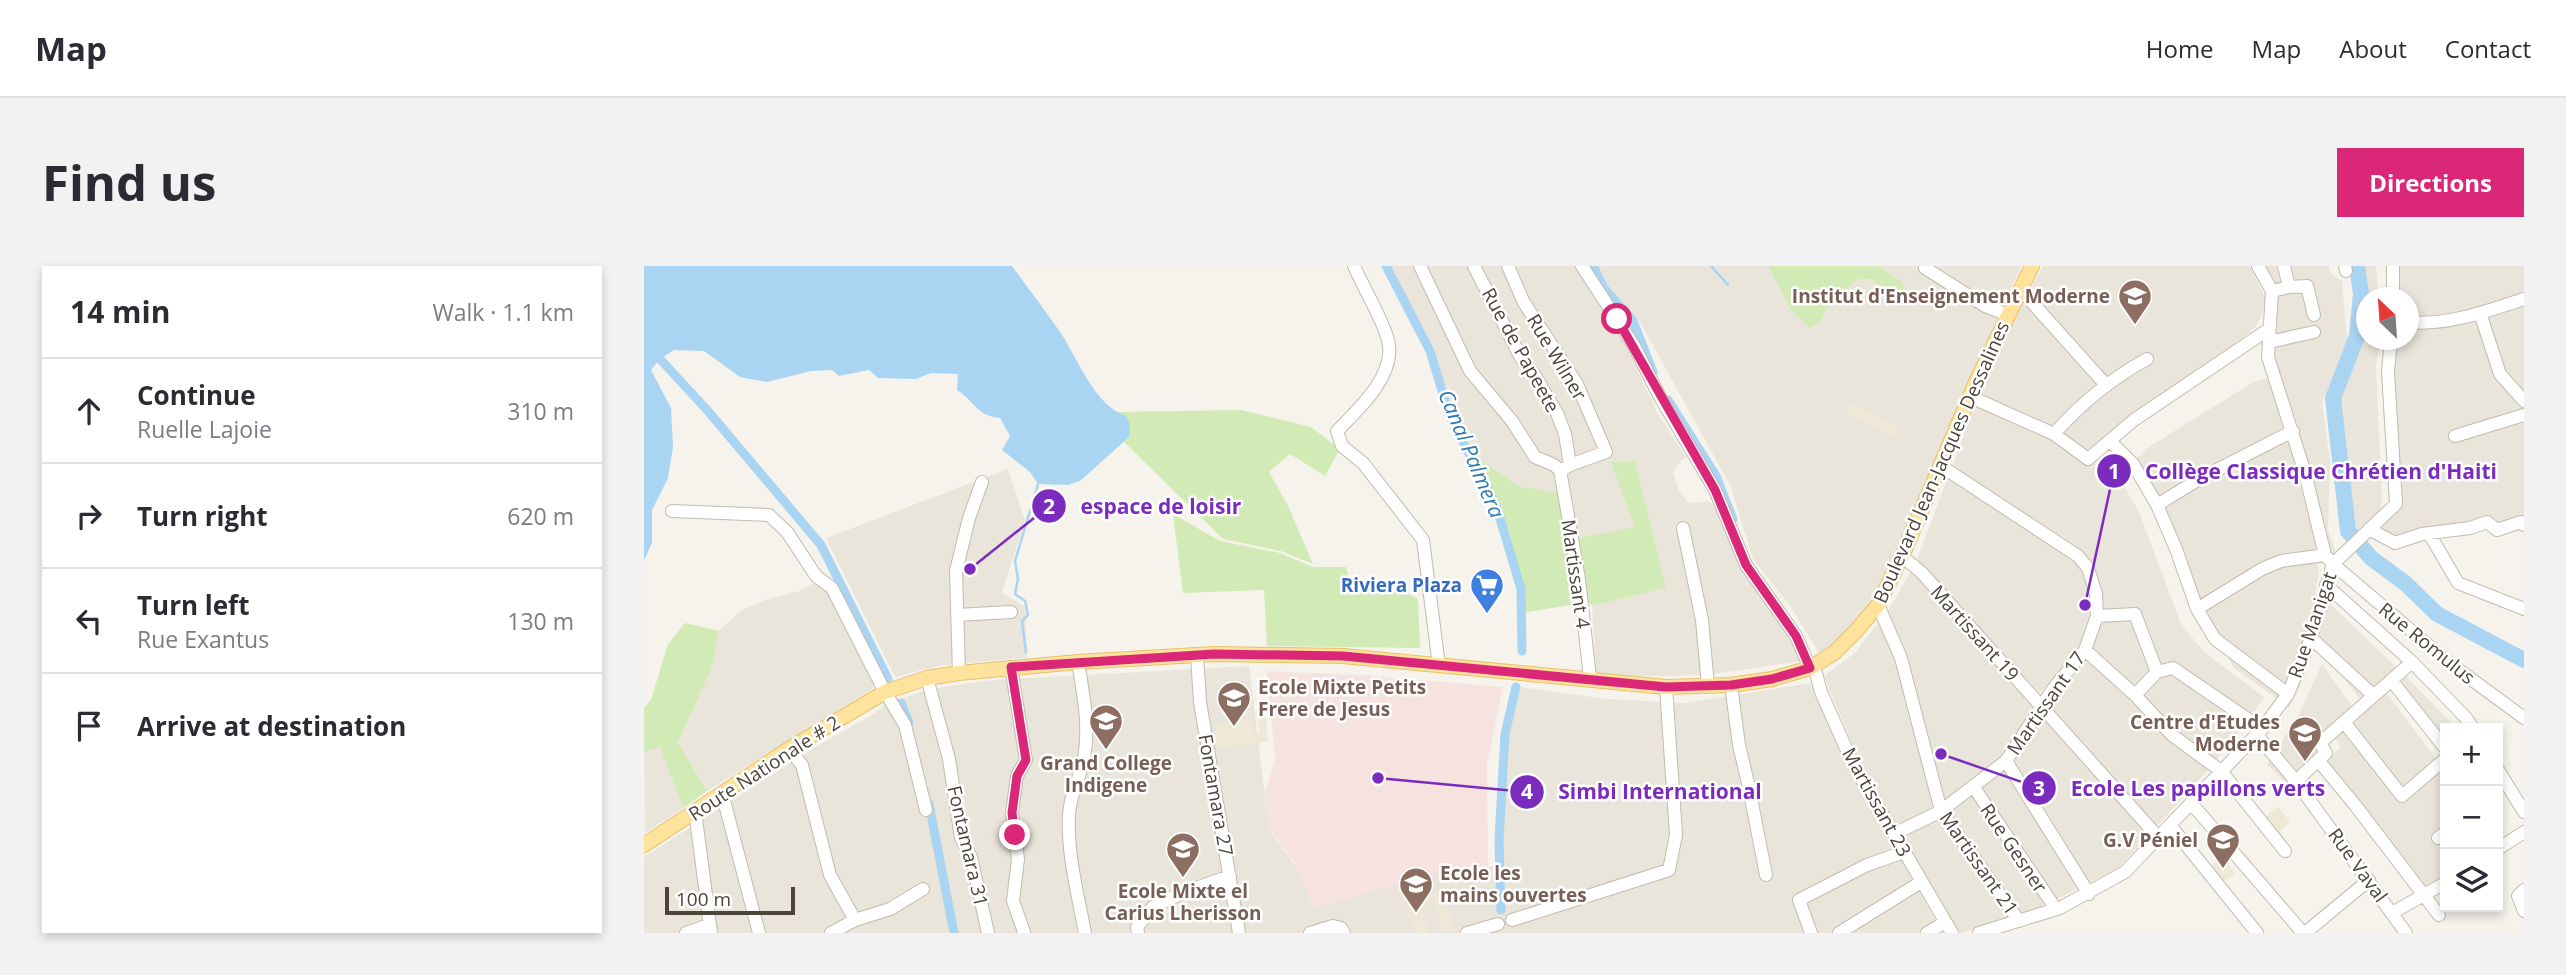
<!DOCTYPE html>
<meta charset="utf-8">
<style>
:root{--surface:#fff;--page:#f2f2f3;--text:#2b2b33;--muted:#7c7c81;--line:#e1e1e2;--accent:#db2777}
body{margin:0;font-family:"Open Sans",sans-serif;background:var(--page);color:var(--text)}
.controls{position:absolute;right:21px;bottom:21px;display:grid;overflow:hidden;border-radius:0px;box-shadow:0 4px 10px #0003}
.controls button{width:63px;height:63px;display:grid;place-items:center;padding:0;border:0;border-bottom:2px solid var(--line);background:var(--surface);color:var(--text);font:35px sans-serif}
.compass{position:absolute;left:1712px;top:21px;width:63px;height:63px;border-radius:50%;background:var(--surface);box-shadow:0 4px 10px #0003;rotate:335deg}
.scale{position:absolute;left:21px;bottom:18px;width:130px;box-sizing:border-box;padding-left:7px;border:4px solid #4b4439;border-top:0;font-size:19px;line-height:24px;white-space:nowrap;color:#4b4439;-webkit-text-stroke:5px #fff;paint-order:stroke}
.stop{position:absolute;width:21px;height:21px;margin:-16px;border:5px solid #db2777;border-radius:50%;background:#fff}
.stop.end{background:#db2777;border-color:#fff;box-shadow:0 2px 7px #0008}
.list{margin:0;padding:0;list-style:none}
h2{display:flex;justify-content:space-between;align-items:center;height:91px;margin:0;padding:0 28px;font-size:30px}
h2 small{font-size:23px;font-weight:400;color:var(--muted)}
.list li{display:grid;grid-template-columns:46px 1fr auto;gap:21px;align-items:center;box-sizing:border-box;height:105px;padding:0 28px;border-top:2px solid var(--line)}
.list b{display:block;font-size:26px;white-space:nowrap}
.list p{margin:0;font-size:23px;white-space:nowrap;color:var(--muted)}
.list em{font-size:23px;font-style:normal;color:var(--muted)}
.icon{flex:none;width:38px;height:38px;fill:none;stroke:currentColor;stroke-width:2;stroke-linecap:round;stroke-linejoin:round}
.map{position:relative;flex:none;width:1880px;height:667px;overflow:hidden;border-radius:0px}
header{display:flex;align-items:center;gap:42px;box-sizing:border-box;height:98px;padding:0 35px;background:var(--surface);border-bottom:2px solid var(--line)}
header strong{font-size:33px}
nav{display:flex;gap:38px;margin-inline-start:auto;font-size:24px}
.intro{display:flex;align-items:center;justify-content:space-between;box-sizing:border-box;height:168px;padding:0 42px}
h1{margin:0;font-size:49px}
.button{padding:18px 32px;border-radius:0px;background:var(--accent);color:#fff;font-size:24px;font-weight:700}
main{display:flex;gap:42px;padding:0 42px}
aside{flex:1;background:var(--surface);border-radius:0px;box-shadow:0 4px 10px #0003}
.map>svg:first-child{display:block}
.residential{fill:#eae5da}
.education{fill:#efe8d6}
.medical{fill:#f6e3e0}
.green{fill:#d2eab5}
.water{fill:#a9d4f2}
.lines{fill:none;stroke-linecap:round;stroke-linejoin:round}
.stream{stroke:#a9d4f2;stroke-width:2.5}
.canal{stroke:#a9d4f2;stroke-width:9}
.river{stroke:#a9d4f2;stroke-width:16}
.minor-casing{stroke:#c2bbae;stroke-width:14}
.major-casing{stroke:#e6c16a;stroke-width:16}
.minor{stroke:#fff;stroke-width:12}
.major{stroke:#ffe39c;stroke-width:14}
.route{stroke:#db2777;stroke-width:9}
.labels{text-anchor:middle;stroke-width:5;stroke-linejoin:round;paint-order:stroke}
.education-label{font-size:19px;font-weight:bold;fill:#785e54;stroke:#fff;text-anchor:end}
.street-label{font-size:19px;fill:#4b4439;stroke:#fff}
.shop-label{font-size:19px;font-weight:bold;fill:#366cbe;stroke:#fff;text-anchor:end}
.water-label{font-size:21px;font-style:italic;fill:#2e7ab2;stroke:#fff}
.leader{fill:none;stroke:#7b2cbf;stroke-width:2.5}
.callout-dot{fill:#7b2cbf;stroke:#fff;stroke-width:2.5}
.mark-label{font-size:21px;text-anchor:middle;font-weight:bold;fill:#fff}
.callout-label{font-size:21px;text-anchor:middle;font-weight:bold;fill:#7b2cbf;stroke:#fff;stroke-width:5;stroke-linejoin:round;paint-order:stroke}
</style>
<header>
<strong>Map</strong>
<nav><a>Home</a><a>Map</a><a>About</a><a>Contact</a></nav>
</header>
<div class="intro"><h1>Find us</h1><a class="button">Directions</a></div>
<main>
<aside>
<h2>14 min<small>Walk · 1.1 km</small></h2>
<ul class="list">
<li><svg class="icon" aria-label="ahead" viewBox="0 0 24 24"><path d="M12 20V5M6 11l6-6 6 6"/></svg><div><b>Continue</b><p>Ruelle Lajoie</p></div><em>310 m</em></li>
<li><svg class="icon" aria-label="right" viewBox="0 0 24 24"><path d="M7 20v-9h11M14 6l5 5-5 5"/></svg><div><b>Turn right</b></div><em>620 m</em></li>
<li><svg class="icon" aria-label="left" viewBox="0 0 24 24"><path d="M17 20v-9H6M10 6l-5 5 5 5"/></svg><div><b>Turn left</b><p>Rue Exantus</p></div><em>130 m</em></li>
<li><svg class="icon" aria-label="arrive" viewBox="0 0 24 24"><path d="M6 21V4h12l-3 4 3 4H6"/></svg><div><b>Arrive at destination</b></div></li>
</ul>
</aside>
<div class="map">
<svg width="1880" height="667" viewBox="0 0 1880 667">
<rect width="100%" height="100%" fill="#f6f3ec"/>
<path class="residential" d="M746,0H931L949,21L969,52L1014,148L1042,191L1035,197L1029,206L1035,225L1045,237L1065,235L1072,242L1138,358L1157,395L1063,409L946,412L952,408L948,340L1022,322L968,196L992,261L926,274L917,228L874,220L832,190L812,150L784,76Z
M951,0H1124L1146,42L1176,57L1186,36L1215,13H1227L1253,30L1264,32L1257,15L1235,0H1377L1302,167L1246,305L1222,346L1192,376L1175,387L1147,341L1109,293L1086,219L996,56L953,6Z
M1399,0H1606L1623,35V23L1612,0H1685L1686,7L1698,15L1703,74L1678,137L1686,195L1684,263L1693,290L1687,308L1642,165L1669,266L1675,303L1667,360L1676,328L1754,403L1717,434L1666,369L1662,406L1645,442L1589,401L1560,344L1518,246L1484,200L1508,179L1611,115L1623,112L1638,153L1630,125L1623,36L1613,59L1597,74L1446,189L1336,130L1371,53Z
M1713,0H1732L1735,31L1722,32V74H1736L1732,101L1738,233L1736,244L1704,273L1695,256L1696,216L1689,141L1707,84L1718,32Z
M1741,0H1880V257L1750,275L1730,259L1753,238L1745,99L1749,74H1764V32L1744,31Z
M1332,137L1381,156L1444,197L1456,188L1471,205L1495,246L1537,358L1560,386L1620,431L1607,451L1571,495L1505,439L1442,375L1396,427L1272,296Z
M364,203L381,255L358,326L381,341L383,392L299,399L251,411L182,272Z
M1268,304L1396,449L1445,392L1492,437L1510,461L1567,501L1475,601L1398,641L1318,667H1313L1234,540L1180,410L1212,386L1247,340Z
M178,313L237,417L63,525L34,478L67,404L75,365L96,345L124,333L156,325Z
M1678,398L1709,442L1680,483L1642,518L1623,498L1655,448Z
M605,400L625,564L656,605L839,602L855,599L862,469L874,421L963,433L1041,437L1167,417L1201,497L1299,667H0V591L173,480L231,447L240,439L286,423L349,414Z
M1760,408L1812,462H1801V489L1745,420Z
M1740,424L1792,493L1801,497V611L1779,624L1678,496L1697,482L1691,472Z
M16,480L39,542L1,567L0,486Z"/>
<path class="education" d="M1207,137L1260,166L1256,174L1202,146Z
M622,450L624,476L574,482L570,467L572,466V458L608,453L610,468L615,466L614,451Z
M1634,540L1646,556L1630,571L1617,555Z
M1581,590L1591,608L1578,616L1565,601Z
M799,624L811,664L800,666L790,634L777,642L785,667H771L762,636Z"/>
<path class="medical" d="M623,405L718,409L859,421L843,499L844,601L805,602L670,643L650,595L623,560L621,526L631,493Z"/>
<path class="green" d="M1124,0H1235L1257,15L1265,32L1253,30L1227,13H1215L1186,36L1176,57L1165,62L1146,42Z
M597,144L667,161L696,183L681,210L646,188L625,206L645,242L669,298L637,285L579,273L480,176L485,171L484,165L471,146Z
M832,190L874,220L918,228L926,274L991,261L967,196H991L1022,322L948,340L945,336L877,347L876,328Z
M529,248L576,275L636,287L669,301H702L705,313L750,319L774,333L776,382L623,380L620,324L539,327Z
M41,357L75,365L67,404L34,477L63,525L39,542L16,481L0,486V442L7,434L24,378Z"/>
<path class="water" d="M0,0H368C384,22 401,44 416,66C435,94 450,139 482,150L486,159L485,171L436,215L424,219L394,218L386,206L358,184L366,170L356,152C331,149 331,135 313,124L314,108L287,107L272,113L234,112L225,104L195,110L188,104L167,105L123,116L96,111L60,85L30,84L16,93L7,104L27,142L29,181L24,212L8,244V276L0,295Z"/>
<g class="lines">
<path class="stream" d="M1067,0L1084,19
M382,386L378,355L384,349L381,335L371,328L374,313L371,295L394,218"/>
<path class="canal" d="M742,0L786,85L806,151L852,239L877,323L878,385
M949,0L960,22L989,55L1009,106
M16,93L64,145L177,279L244,413
M1024,134L1072,210L1089,253
M257,437L265,457
M285,538L310,667
M857,644L855,574L861,468L872,421"/>
<path class="river" d="M1713,0L1717,28L1713,70L1689,132L1704,265L1727,292L1761,317L1793,348L1880,394"/>
<g class="minor-casing">
<path id="minor" d="M710,0C719,21 739,54 744,74C753,108 715,143 693,165L698,180L719,197L779,274L795,400
M776,0L826,105L868,155L891,191L910,199L916,204
M830,0L876,90L890,108L913,147L921,168L926,199L920,203
M864,0L879,35L933,118L962,186L926,199
M938,0L990,80L1016,131L1071,224L1102,299L1152,370L1166,402
M1614,0L1628,25
M1640,0L1645,21
M1701,0L1702,5
M1749,0V32
M1281,2L1341,40L1364,49
M1376,23L1462,119
M1628,25L1645,21L1663,20L1670,49
M1836,47L1856,108L1880,135
M1764,56C1804,60 1843,45 1880,33
M1747,74L1744,106L1752,238L1689,298L1804,396L1880,452
M1625,76L1670,66
M1327,131L1410,168L1444,193L1490,154L1625,63
M1410,168C1437,137 1467,113 1503,93
M1811,170L1880,149
M1467,176L1489,198L1513,239L1532,283L1553,343L1571,373L1644,428
M916,204L935,313L946,412
M1513,239L1557,212L1649,165
M28,245L125,249L143,266L172,310L188,322L241,426L261,459L282,544
M1039,262L1058,354L1064,420
M1725,263L1751,277L1778,268L1826,262L1843,256L1853,264L1877,256L1880,259
M1786,269L1814,317L1880,343
M1258,290L1278,307L1514,571
M1682,319L1768,396L1822,452L1829,462
M1234,339L1257,392L1297,545L1375,655
M1553,343L1618,303L1637,295L1681,289
M313,349L367,346
M1453,350L1491,348L1513,406L1491,429
M1667,372L1729,429
M1441,384L1491,429L1528,469L1577,505L1641,585
M553,390L556,436L595,667
M434,396C439,427 446,460 440,492C436,513 426,526 425,549C423,588 434,629 441,667
M1170,400L1177,426L1209,498L1308,667
M367,401L382,494L373,510L368,547L374,593L369,635L380,666
M1513,406L1529,402L1618,463
M315,407L312,305L325,252L338,216
M283,412L305,493L317,572L327,591L344,667
M1747,414L1801,482
M1087,419L1095,479L1104,517L1122,609
M1700,456L1758,530L1801,493
M1612,468L1651,514L1762,667
M145,483L158,499L186,609L211,654
M1674,494L1711,539L1795,649
M1362,495L1445,628
M1854,504L1880,546
M1652,515L1682,487L1676,477L1768,396
M1329,520L1412,643
M78,527L115,667
M1547,537L1659,667
M51,545L67,667
M1526,559L1613,667
M1250,568L1297,545L1362,495L1409,423L1441,384L1453,350L1452,328L1444,302L1434,290L1297,200
M1794,572L1801,567
M1854,583L1880,566
M1880,624L1874,630L1880,645
M1748,647L1801,617
M868,654L1025,604L1032,569L1022,421
M42,667L65,659
M187,667L211,654L246,643L279,623
M494,667L493,661L509,641L538,627L586,610
M666,667L689,660L697,662L700,667
M823,667L854,658
M1167,667L1155,634L1223,599L1260,586
M1195,667L1277,616
M1283,667L1301,656
M1335,667L1416,642L1481,606L1618,463L1644,428L1667,372L1689,298L1681,289L1661,207L1624,91L1628,25
M1661,667L1725,614"/>
</g>
<g class="major-casing">
<path id="major" d="M0,579L145,483L241,426L283,412L315,407L434,396L570,388L699,390L1022,421L1087,419L1128,413L1166,402L1190,387L1212,365L1234,339L1258,290L1332,116L1388,0"/>
</g>
<use href="#minor" class="minor"/>
<use href="#major" class="major"/>
</g>
<g class="lines">
<path class="route" d="M371,569L368,547L373,510L382,494L367,401L570,388L699,390L1022,421L1087,419L1128,413L1166,402L1152,370L1102,299L1071,224L973,53"/>
</g>
<defs>
<g id="school-pin" transform="scale(1.75)"><path d="M0 17L-7.5 6A9.5 9.5 0 1 1 7.5 6Z" fill="#8d6e63" stroke="#fff"/><path d="M0-5L7-2L0 1L-7-2ZM-4 1L0 2.5L4 1V4Q0 6-4 4Z" fill="#fff"/></g>
<g id="supermarket-pin" transform="scale(1.75)"><path d="M0 17L-7.5 6A9.5 9.5 0 1 1 7.5 6Z" fill="#3f7fe0" stroke="#fff"/><path d="M-6-5.5h2.5l.6 2H6L4.5 2H-2.5L-4.4-4H-6ZM-1.5 3.2a1.3 1.3 0 1 0 .1 0ZM3 3.2a1.3 1.3 0 1 0 .1 0Z" fill="#fff"/></g>
</defs>
<g fill-rule="evenodd">
<use href="#school-pin" x="1491" y="30"/>
<use href="#supermarket-pin" x="843" y="319"/>
<use href="#school-pin" x="590" y="432"/>
<use href="#school-pin" x="462" y="455"/>
<use href="#school-pin" x="1661" y="467"/>
<use href="#school-pin" x="1579" y="574"/>
<use href="#school-pin" x="539" y="583"/>
<use href="#school-pin" x="772" y="618"/>
</g>
<g class="labels">
<g class="education-label">
<text x="1466" y="37">Institut d'Enseignement Moderne</text>
<text x="614" y="428" text-anchor="start">Ecole Mixte Petits<tspan x="614" dy="22">Frere de Jesus</tspan></text>
<text x="1636" y="463">Centre d'Etudes<tspan x="1636" dy="22">Moderne</tspan></text>
<text x="462" y="504" text-anchor="middle">Grand College<tspan x="462" dy="22">Indigene</tspan></text>
<text x="1554" y="581">G.V Péniel</text>
<text x="796" y="614" text-anchor="start">Ecole les<tspan x="796" dy="22">mains ouvertes</tspan></text>
<text x="539" y="632" text-anchor="middle">Ecole Mixte el<tspan x="539" dy="22">Carius Lherisson</tspan></text>
</g>
<g class="street-label">
<text transform="translate(877 84) rotate(61)" y="7">Rue de Papeete</text>
<text transform="translate(913 91) rotate(59)" y="7">Rue Wilner</text>
<text transform="translate(1297 196) rotate(-66)" y="7">Boulevard Jean-Jacques Dessalines</text>
<text transform="translate(932 308) rotate(82)" y="7">Martissant 4</text>
<text transform="translate(1668 359) rotate(-71)" y="7">Rue Manigat</text>
<text transform="translate(1331 367) rotate(48)" y="7">Martissant 19</text>
<text transform="translate(1783 377) rotate(39)" y="7">Rue Romulus</text>
<text transform="translate(1402 437) rotate(-55)" y="7">Martissant 17</text>
<text transform="translate(120 502) rotate(-33)" y="7">Route Nationale # 2</text>
<text transform="translate(572 529) rotate(80)" y="7">Fontamara 27</text>
<text transform="translate(1233 536) rotate(61)" y="7">Martissant 23</text>
<text transform="translate(324 580) rotate(77)" y="7">Fontamara 31</text>
<text transform="translate(1370 582) rotate(56)" y="7">Rue Gesner</text>
<text transform="translate(1335 597) rotate(55)" y="7">Martissant 21</text>
<text transform="translate(1714 599) rotate(54)" y="7">Rue Vaval</text>
</g>
<g class="shop-label">
<text x="818" y="326">Riviera Plaza</text>
</g>
<g class="water-label">
<text transform="translate(827 188) rotate(67)" y="7">Canal Palmera</text>
</g>
</g>
<path class="leader" d="M1441 339L1470 205M326 303L405 240M1297 488L1395 522M734 512L883 526"/>
<g class="callout-dot">
<circle cx="1441" cy="339" r="7"/>
<circle cx="326" cy="303" r="7"/>
<circle cx="1297" cy="488" r="7"/>
<circle cx="734" cy="512" r="7"/>
<circle cx="1470" cy="205" r="18"/>
<circle cx="405" cy="240" r="18"/>
<circle cx="1395" cy="522" r="18"/>
<circle cx="883" cy="526" r="18"/>
</g>
<g class="mark-label">
<text x="1470" y="213">1</text>
<text x="405" y="248">2</text>
<text x="1395" y="530">3</text>
<text x="883" y="533">4</text>
</g>
<g class="callout-label">
<text x="1677" y="213">Collège Classique Chrétien d'Haiti</text>
<text x="517" y="248">espace de loisir</text>
<text x="1554" y="530">Ecole Les papillons verts</text>
<text x="1016" y="533">Simbi International</text>
</g>
</svg>
<div class="controls">
<button>+</button>
<button>−</button>
<button><svg class="icon" aria-label="layers" viewBox="0 0 24 24"><path d="M12 4l9 5-9 5-9-5zM3 14l9 5 9-5"/></svg></button>
</div>
<svg class="compass" viewBox="-18 -18 36 36"><path d="M0-13l5 13h-10z" fill="#e53935"/><path d="M0 13l5-13h-10z" fill="#7c7c81"/></svg>
<div class="scale">100 m</div>
<div class="stop" style="left:973px;top:53px"></div>
<div class="stop end" style="left:371px;top:569px"></div>
</div>
</main>
